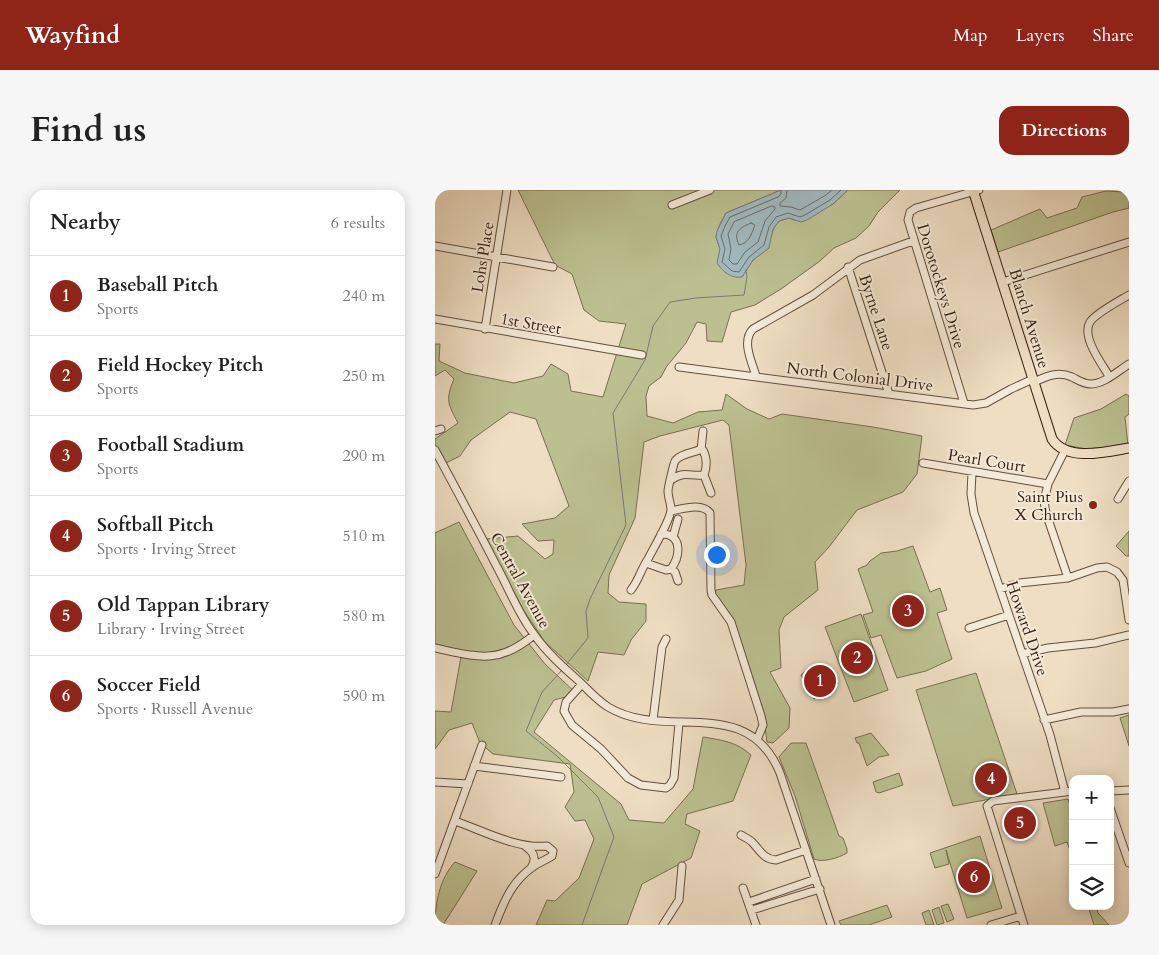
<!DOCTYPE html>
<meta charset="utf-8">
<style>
:root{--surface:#fff;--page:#f6f6f6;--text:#222;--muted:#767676;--line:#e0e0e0;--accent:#8f2418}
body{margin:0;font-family:Cardo,serif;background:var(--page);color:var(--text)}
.controls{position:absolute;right:15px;bottom:15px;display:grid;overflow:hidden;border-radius:10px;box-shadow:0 2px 12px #0003}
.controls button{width:45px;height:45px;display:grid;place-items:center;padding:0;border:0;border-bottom:1px solid var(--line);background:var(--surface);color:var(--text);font:25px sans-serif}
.you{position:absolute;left:281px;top:364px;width:18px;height:18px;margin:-12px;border:4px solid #fff;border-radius:50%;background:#1a73e8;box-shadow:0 0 0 8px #1a73e833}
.badge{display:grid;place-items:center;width:32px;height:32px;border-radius:50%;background:var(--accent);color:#fff;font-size:16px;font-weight:700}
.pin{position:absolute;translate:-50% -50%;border:2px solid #fff;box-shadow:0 1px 5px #0006}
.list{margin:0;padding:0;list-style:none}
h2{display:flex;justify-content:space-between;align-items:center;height:65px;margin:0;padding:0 20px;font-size:21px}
h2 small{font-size:16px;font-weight:400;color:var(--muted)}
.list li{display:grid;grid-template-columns:32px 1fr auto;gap:15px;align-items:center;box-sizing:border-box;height:80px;padding:0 20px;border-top:1px solid var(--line)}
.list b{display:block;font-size:19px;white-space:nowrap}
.list p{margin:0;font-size:16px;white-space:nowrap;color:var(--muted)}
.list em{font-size:16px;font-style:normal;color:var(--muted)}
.icon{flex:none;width:28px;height:28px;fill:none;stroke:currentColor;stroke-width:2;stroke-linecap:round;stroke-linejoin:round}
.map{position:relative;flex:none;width:694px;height:735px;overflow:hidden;border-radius:15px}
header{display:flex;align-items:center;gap:30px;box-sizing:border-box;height:70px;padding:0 25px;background:var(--accent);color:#fff}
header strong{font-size:24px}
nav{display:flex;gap:28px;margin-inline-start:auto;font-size:18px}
.intro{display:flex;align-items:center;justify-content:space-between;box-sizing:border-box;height:120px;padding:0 30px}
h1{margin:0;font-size:35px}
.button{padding:12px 22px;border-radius:15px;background:var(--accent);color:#fff;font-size:18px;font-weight:700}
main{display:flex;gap:30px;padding:0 30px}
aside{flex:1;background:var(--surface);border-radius:15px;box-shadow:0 2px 12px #0003}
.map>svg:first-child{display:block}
.green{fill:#bcc091;stroke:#796f51}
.water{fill:#a1b9bf;stroke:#767b79}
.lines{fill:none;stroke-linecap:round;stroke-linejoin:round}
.shore{stroke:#6c6c68;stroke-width:1}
.stream{stroke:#767b79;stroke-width:1}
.minor-casing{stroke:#644e3e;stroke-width:9}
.major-casing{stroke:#361e11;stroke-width:11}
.minor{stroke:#f4ead8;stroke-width:7}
.major{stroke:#eedec3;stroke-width:9}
.poi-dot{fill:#8f2418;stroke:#f4ead8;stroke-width:2}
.labels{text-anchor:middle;stroke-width:4;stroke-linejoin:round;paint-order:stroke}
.street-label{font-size:16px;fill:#361e11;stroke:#f4ead8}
.poi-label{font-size:16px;fill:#361e11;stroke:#f4ead8;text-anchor:end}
</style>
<header>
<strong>Wayfind</strong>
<nav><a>Map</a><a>Layers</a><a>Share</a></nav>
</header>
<div class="intro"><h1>Find us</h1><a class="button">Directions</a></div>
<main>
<aside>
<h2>Nearby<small>6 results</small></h2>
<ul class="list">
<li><span class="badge">1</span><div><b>Baseball Pitch</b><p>Sports</p></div><em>240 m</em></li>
<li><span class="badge">2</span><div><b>Field Hockey Pitch</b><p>Sports</p></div><em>250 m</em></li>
<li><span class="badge">3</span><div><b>Football Stadium</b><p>Sports</p></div><em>290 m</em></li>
<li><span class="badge">4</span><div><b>Softball Pitch</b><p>Sports · Irving Street</p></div><em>510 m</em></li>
<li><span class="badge">5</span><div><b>Old Tappan Library</b><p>Library · Irving Street</p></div><em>580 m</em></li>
<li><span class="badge">6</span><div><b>Soccer Field</b><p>Sports · Russell Avenue</p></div><em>590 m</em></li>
</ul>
</aside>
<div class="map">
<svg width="694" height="735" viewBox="0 0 694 735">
<rect width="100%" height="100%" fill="#eedec3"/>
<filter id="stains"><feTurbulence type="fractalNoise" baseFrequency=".004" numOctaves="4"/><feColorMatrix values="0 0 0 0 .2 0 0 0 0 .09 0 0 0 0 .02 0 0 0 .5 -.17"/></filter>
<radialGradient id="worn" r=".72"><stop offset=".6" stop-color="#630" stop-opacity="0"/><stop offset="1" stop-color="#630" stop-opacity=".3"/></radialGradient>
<path class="green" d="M83,0H346L291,23L285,34L281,47L285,59L307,87L318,70L334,58L335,47L340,36L344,31L354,28L359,30L398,14L413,0H465L443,22L434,36L421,48L399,58L385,71L346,99L320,115L296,122L287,152L272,151L271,134L262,132L251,153L232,176L226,187L214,196L211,206L212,226L238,233L263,222L287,220L291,204L312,219L334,229L347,224L438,237L487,246L482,284L468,302L422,320L394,357L380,372L383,400L349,427L344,440L346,478L335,482L355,518L354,538L338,553L332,552L330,537L299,433L280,405L281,400L309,395L311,375L294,235L288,230L225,246L209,252L200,328L174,385L173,403L184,412L211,414V431L196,450L189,465L163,462L153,491L110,452L89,421L51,349L83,346L110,369L118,364L119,350L103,351L87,334L120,328L134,316L101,229L75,222L36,250L25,266L11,273L0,254V249L23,233C13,214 10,210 19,189L10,180L0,186V154H5L4,171L30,183L79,193L108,186L116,174L133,184L136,201L168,207L191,134L164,131L149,120L137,84L120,75Z
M671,1L690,2L694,1V18L678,22L563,62L556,40L605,19L612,28L642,18L647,7Z
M691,204L694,206V224L690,227L693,255L651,259L630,255L639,228L666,219Z
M24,332L79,435L110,474L142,504L119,510L99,542L186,614L194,630L229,633L258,599L268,547C287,550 302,552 316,565L298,611L252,624L250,634L265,641L256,668L207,694L192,735H101L112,710L120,711L144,688L159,649L150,630L140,631L130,617L139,602L135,574L58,564L45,553L37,533L14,540L0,559V521L16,522L27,461L0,457V343Z
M694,341V366H691L681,356Z
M478,356L495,402L505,398L512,420L502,423L517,469L491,481L462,488L446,445L436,448L428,425L438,422L423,379L432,375L435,371L446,363L462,361Z
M426,424L453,500L419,512L390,437Z
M386,476C396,480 400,484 403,494L379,509L366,485L374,478Z
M541,483L582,604L518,616L481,500Z
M694,525V556L685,528Z
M436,543L454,565L444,567L432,576L424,553H422L420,548Z
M356,553H371L404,646L408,648L412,659V663C403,668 388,673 379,669L360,606L344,567Z
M464,583L468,595L444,603L441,602L438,592Z
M633,609L638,626V669L632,652L620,656L608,613Z
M545,646L567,718L532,728L511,660L514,674L500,678L495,663Z
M20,672L42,681L8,735H0C0,713 5,688 20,672Z
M513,714L519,729L512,732L506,716Z
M452,715L457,727L434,735H406L404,731Z
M653,716H661L663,723L674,735H659Z
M504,717L509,733L502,735L497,720Z
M494,720L499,735H491L487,723Z"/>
<path class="water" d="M346,0H413L398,14L372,30L366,32L354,28L344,31L338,39L334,58L318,70L307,87C296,89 287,81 282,73L285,59L281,47L282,41L291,23Z"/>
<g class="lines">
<path class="shore" d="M346,0V4L343,7L295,27L290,36L286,46L290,59L287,72L297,81L304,82L314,67L329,55L334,37L341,27L353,23L365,27L370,25L395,10L406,0
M352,0L351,8L345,13V16L356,17L365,20L391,5L397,0
M337,16L340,17V19L330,31L323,52L310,62L302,74H298L294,70L296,59L293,44L299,32Z
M316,33L320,35C316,45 314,53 304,55C298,42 304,38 316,33Z"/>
<path class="stream" d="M130,476L153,448L151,421L155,409L191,335L178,223L210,170L218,136L235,112L261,108L309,105L312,87L311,80
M128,479L107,502L91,541L122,566L163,607L179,647L147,735"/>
<g class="minor-casing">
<path id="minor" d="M237,15L275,0
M0,56L118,77
M413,77L454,204
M568,92L694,52
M0,129L207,165
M50,139L72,0
M244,177L538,215L551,213L576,199L598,189
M321,186C317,172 306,151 318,139L378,105L425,70L478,51
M674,186C667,174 646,147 655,132C661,123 684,111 694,105
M599,192C612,186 623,181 637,187C643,190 648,194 656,194C669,194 683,181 694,174
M529,213L473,30L475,22L481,18L544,0
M0,241L6,239
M0,260C21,299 42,338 62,377C74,399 83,423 98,443C111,462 128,477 145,492C154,501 162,510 173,517C231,552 312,502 345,583L396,735
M266,260L268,241
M630,260L613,294L609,311L611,323L633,388
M488,273L613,294
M537,282L536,304L539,323L615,545L630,602
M269,285L276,303
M683,309L694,291
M236,321C247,319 267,312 275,323L276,400L277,405L296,432L326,526L328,535L322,550
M238,347L243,329
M211,373L231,380L236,379C246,365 247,343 226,344
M236,379L240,382L243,391
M565,399L584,393L633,388L662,378L672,377L682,382L688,390L694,430
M196,400C204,390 206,379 213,369C218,359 235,331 236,320C236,314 233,307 233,301C233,298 239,272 240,271C245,264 257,263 264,260H268C272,268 272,277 269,285C255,287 250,280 236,290
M534,438L574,425
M0,458C43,467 63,475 99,445
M587,464L613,458L660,453L694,445
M147,494L131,512L129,521L137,535L166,559L193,588L206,595L231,598L235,595L239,588L244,533
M218,530L227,457L231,449
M609,530L646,522H678L694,519
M39,576L126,587
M0,592L33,594
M675,601L694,600
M675,618L694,673
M20,631C49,641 81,659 112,656L118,661L117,666C111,670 105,672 99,676C77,691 69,711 60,735
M306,645C309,647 314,649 317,652C325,660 328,669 341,670L371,660
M90,656C99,662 102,669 96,678
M0,684L47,555
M308,698L321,735
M314,712L381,689
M317,720L385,699
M228,735L244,710L247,676
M556,735L586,726
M589,735L552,616L558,611L638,601"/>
</g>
<g class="major-casing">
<path id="major" d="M538,0L617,249C632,272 671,262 694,258"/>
</g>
<use href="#minor" class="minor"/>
<use href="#major" class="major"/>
</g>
<circle class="poi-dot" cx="658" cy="315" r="5"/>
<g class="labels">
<g class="street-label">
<text transform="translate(47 67) rotate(-81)" y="6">Lohs Place</text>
<text transform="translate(507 96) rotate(73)" y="6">Dorotockeys Drive</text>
<text transform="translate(442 122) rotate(72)" y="6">Byrne Lane</text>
<text transform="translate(595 128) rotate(73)" y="6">Blanch Avenue</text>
<text transform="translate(96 133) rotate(10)" y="6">1st Street</text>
<text transform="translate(425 186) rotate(7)" y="6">North Colonial Drive</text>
<text transform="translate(552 270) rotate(9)" y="6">Pearl Court</text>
<text transform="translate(86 390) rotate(61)" y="6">Central Avenue</text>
<text transform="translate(593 438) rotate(71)" y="6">Howard Drive</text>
</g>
<g class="poi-label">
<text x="648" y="312">Saint Pius<tspan x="648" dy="18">X Church</tspan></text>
</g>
</g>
<rect width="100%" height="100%" filter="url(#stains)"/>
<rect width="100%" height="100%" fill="url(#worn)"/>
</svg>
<div class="controls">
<button>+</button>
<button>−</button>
<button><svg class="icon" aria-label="layers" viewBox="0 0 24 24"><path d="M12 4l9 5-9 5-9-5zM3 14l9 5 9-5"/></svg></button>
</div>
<div class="you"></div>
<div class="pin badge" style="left:385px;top:491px">1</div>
<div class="pin badge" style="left:422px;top:468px">2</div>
<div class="pin badge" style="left:473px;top:421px">3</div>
<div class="pin badge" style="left:556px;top:589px">4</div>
<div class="pin badge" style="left:585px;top:633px">5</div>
<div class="pin badge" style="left:539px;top:687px">6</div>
</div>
</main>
